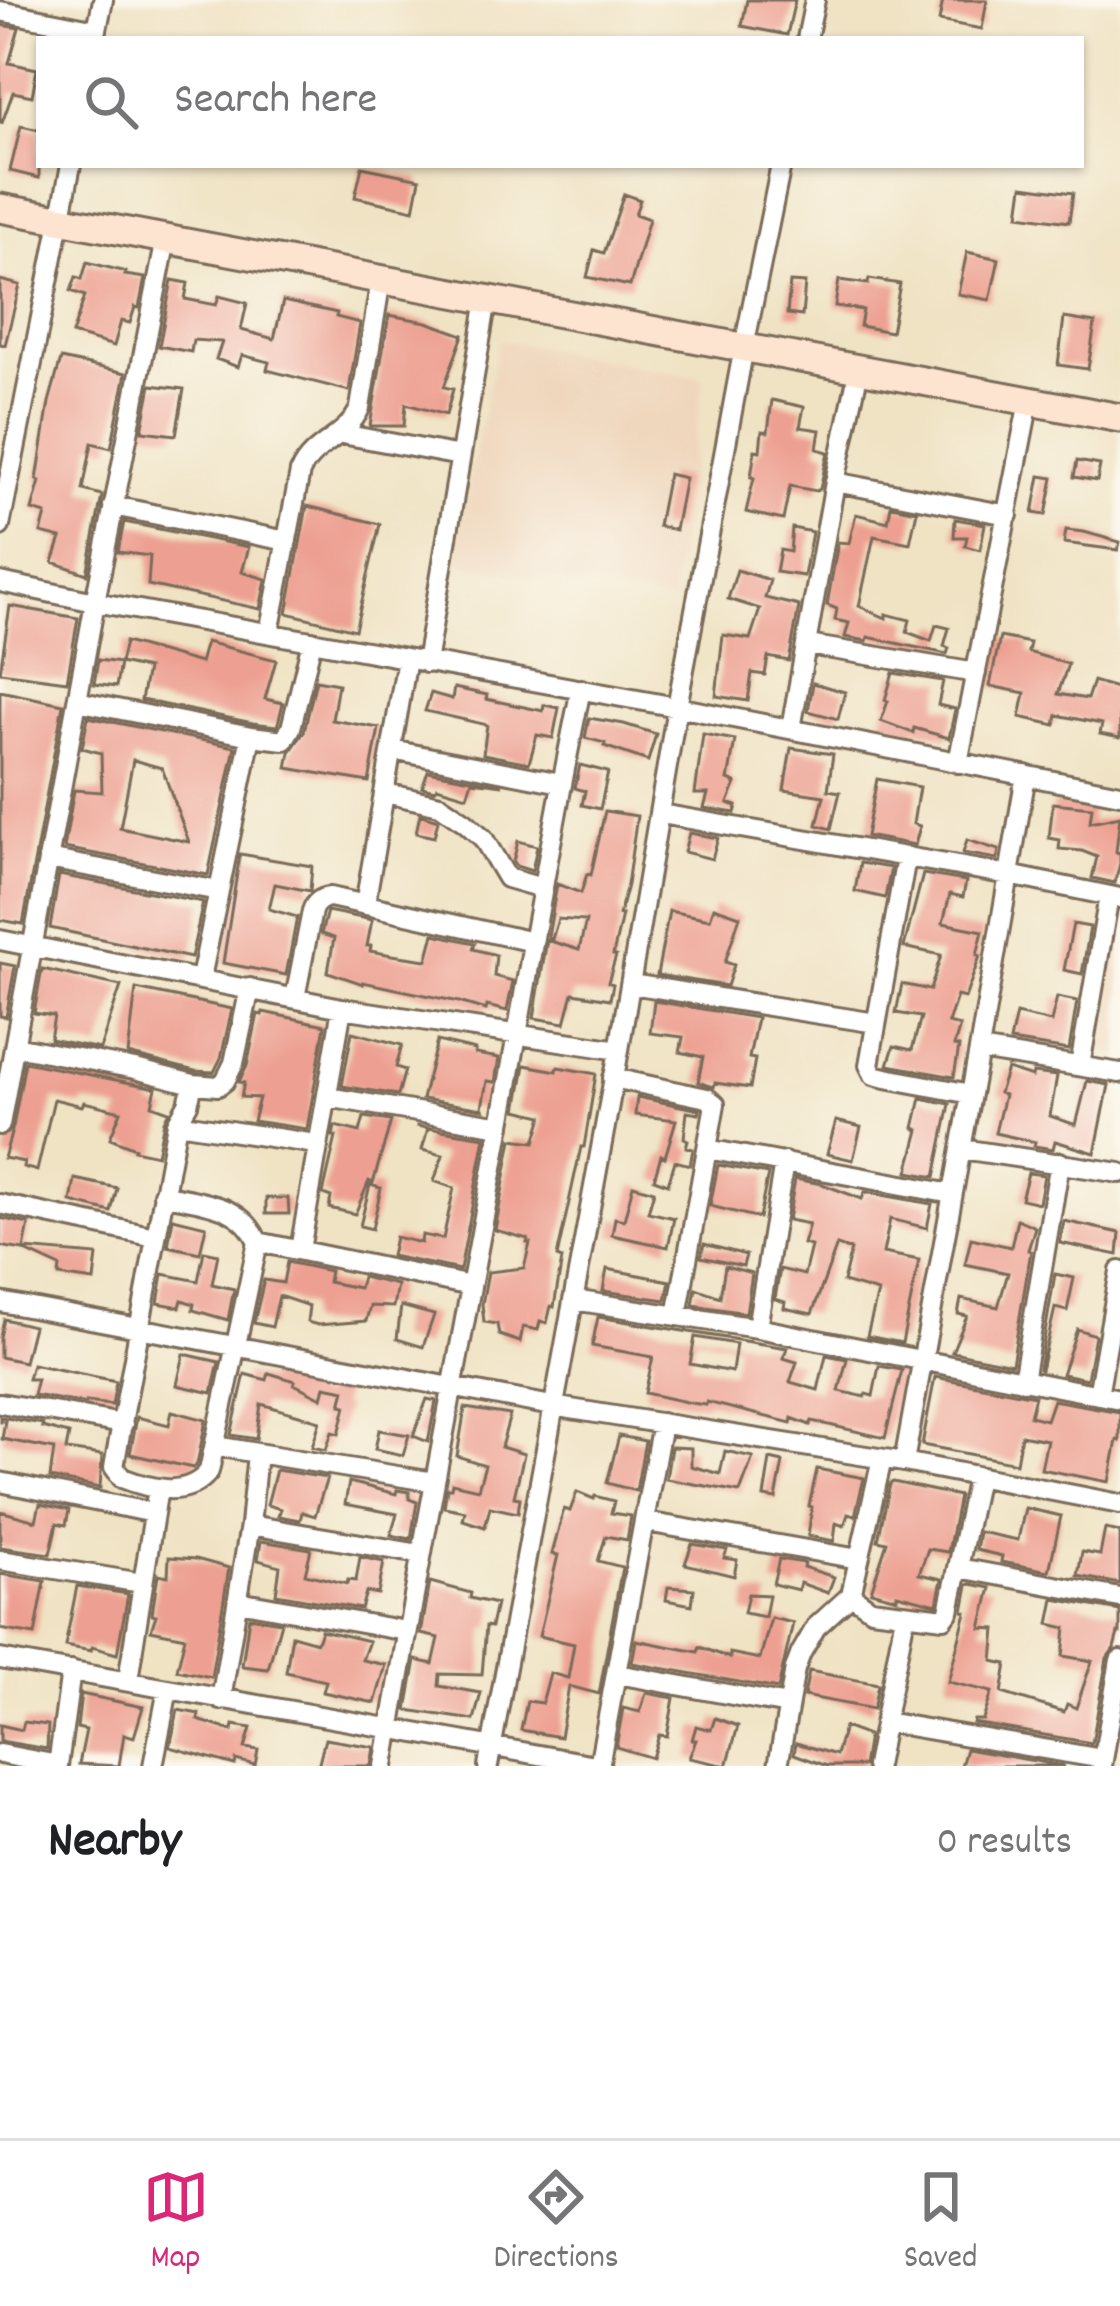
<!DOCTYPE html>
<style>
:root{--surface:#fff;--page:#f2f2f2;--text:#202124;--muted:#757577;--line:#e0e0e0;--accent:#db2777}
body{margin:0;font-family:Dekko,sans-serif;background:var(--page);color:var(--text)}
.list{margin:0;padding:0;list-style:none}
h2{display:flex;justify-content:space-between;align-items:center;height:156px;margin:0;padding:0 48px;font-size:51px}
h2 small{font-size:39px;font-weight:400;color:var(--muted)}
.icon{flex:none;width:66px;height:66px;fill:none;stroke:currentColor;stroke-width:2;stroke-linecap:round;stroke-linejoin:round}
.map{position:relative;flex:none;width:1120px;height:1766px;overflow:hidden}
.search{position:absolute;background:var(--surface);box-shadow:0 3px 9px #0004;left:36px;right:36px;top:36px;height:132px;display:flex;align-items:center;gap:30px;box-sizing:border-box;padding:0 42px;border-radius:0px;color:var(--muted);font-size:45px}
.sheet{height:372px;background:var(--surface)}
nav{display:flex;justify-content:space-around;align-items:center;box-sizing:border-box;height:168px;border-top:3px solid var(--line);background:var(--surface);font-size:33px;color:var(--muted)}
nav a{display:grid;justify-items:center;gap:6px}
nav .on{color:var(--accent)}
.map>svg:first-child{display:block}
.built{fill:#efd6bb}
.building{fill:#eda092;fill-rule:evenodd}
.lines{fill:none;stroke-linecap:round;stroke-linejoin:round}
.street-casing{stroke:#7a6b58;stroke-width:24}
.secondary-casing{stroke:#7a6b58;stroke-width:33}
.street{stroke:#fff;stroke-width:18}
.secondary{stroke:#fde4d1;stroke-width:27}
</style>
<div class="map">
<svg width="1120" height="1766" viewBox="0 0 1120 1766">
<rect width="100%" height="100%" fill="#fbf7ec"/>
<filter id="ink" filterUnits="userSpaceOnUse"><feTurbulence type="fractalNoise" baseFrequency=".00833" numOctaves="2"/><feDisplacementMap in="SourceGraphic" scale="24" xChannelSelector="R" yChannelSelector="G"/><feConvolveMatrix kernelMatrix="1 2 1 2 8 2 1 2 1" color-interpolation-filters="sRGB"/></filter>
<filter id="wash" filterUnits="userSpaceOnUse"><feTurbulence type="fractalNoise" baseFrequency=".004" numOctaves="4" result="noise"/><feDisplacementMap in="SourceGraphic" scale="48" xChannelSelector="R" yChannelSelector="G"/><feGaussianBlur stdDeviation="2.7" result="paint"/><feColorMatrix in="noise" values="0 0 0 0 0 0 0 0 0 0 0 0 0 0 0 0 0 1.4 0 .05"/><feComposite in="paint" operator="in"/></filter>
<g filter="url(#wash)">
<rect width="100%" height="100%" fill="#f0e3c4"/>
<path class="built" d="M499,340L704,378L671,601L452,562Z
M1119,901H1120V1055L1094,1050Z"/>
<g id="blocks">
<path class="building" d="M747,0H795L787,35L742,26Z
M943,0H987L982,29L939,21Z
M0,25L19,28L9,63L37,69L32,96L13,92L2,123H0Z
M21,126L39,130V178L10,171Z
M362,167L420,179L414,210L355,197Z
M1023,186L1073,193L1069,222L1019,215Z
M624,194L640,200L635,214L649,219L630,286L587,277L594,250L604,253Z
M967,252L999,259L990,300L958,294Z
M87,262L126,272L125,275L145,278L139,308L135,307L130,323L121,321L114,346L72,334L85,296L71,291L76,277L82,279Z
M869,279L900,284L891,332L860,326L863,310L835,306L839,280L868,284Z
M0,280L20,285L5,345L0,344Z
M172,280L188,283L185,299L216,305L219,296L247,303L241,330L274,339L283,301L337,313L336,317L360,323L349,391L267,370L269,362L242,355L238,367L216,359L222,342L193,340L191,352L159,346Z
M790,282L805,283L802,316L787,314Z
M389,315L427,322L463,335L444,387L453,389L446,415L406,404L404,426H370Z
M1064,318L1095,323L1088,369L1058,365Z
M61,359L126,373L111,448L92,443L83,490L102,495L87,574L53,562L61,538L41,533L46,514L32,510L40,481L37,480L49,402Z
M151,385L184,389L176,435L142,431Z
M772,400L804,407L800,427L820,430L817,449L828,452L820,489L816,491L790,486L783,520L746,512L754,478L751,477L755,450L760,451L762,431L768,432Z
M1077,461L1100,465L1097,481L1074,477Z
M668,474L685,478L675,530L658,526Z
M1040,476L1053,478L1046,515L1033,513Z
M307,506L380,524L355,630L287,613Z
M891,506L917,511L910,543L874,536L859,606L886,618V614L910,620L907,632L931,641L936,625L949,628L944,646L949,648L947,654L868,637L867,641L845,637L849,623L835,620L837,609L827,605L838,542L849,543L856,514L888,522Z
M955,519L985,524L980,550L965,546L967,537H954Z
M124,522L249,547L242,572L266,579L260,609L148,585L150,556L118,552Z
M792,528L812,532L804,576L776,572L780,550L790,552Z
M1066,530L1084,532L1120,542L1118,550L1064,543Z
M737,570L770,580L765,598L799,606L789,661L768,657L765,675L752,673L748,701L716,696L723,635L750,639L760,609L728,599Z
M10,606L78,618L67,681L0,672Z
M1000,637L1030,643L1028,652L1068,664L1058,694L1087,699L1093,681L1120,689V738L1100,734L1102,724L1057,715L1055,725L1020,717L1025,693L990,686Z
M125,642L200,663L206,642L276,660L265,699L283,703L278,723L277,726L253,723L141,700L147,669L120,663Z
M98,660L120,663L116,687L94,684Z
M893,673L943,681L938,705L955,709L949,738L914,728L913,733L881,721L888,701L885,700Z
M316,680L338,684L332,720L379,728L369,782L287,768L290,752L304,732Z
M813,683L845,692L838,719L808,711Z
M454,688L487,695L486,699L543,711L544,705L559,708L553,738L537,735L529,763L483,754L487,725L425,711L431,693L452,699Z
M0,691L63,704L23,924L0,920Z
M88,717L235,747L208,875L64,848L74,790L102,792L101,753L82,748ZM133,760L162,768L189,842L120,828Z
M589,718L624,724L656,734L648,761L604,746L605,743L585,738Z
M703,734L735,740L728,780L736,783L728,803L737,806L735,813L704,808L708,794H695Z
M791,748L833,754L828,790L840,792L831,829L817,825L824,796L784,790Z
M580,765L608,772L600,809L582,805L585,791L575,788Z
M428,771L503,785L472,781L467,796L437,787L435,790L422,787Z
M877,779L919,787L913,824L920,826L915,845L866,836Z
M1053,803L1092,807L1090,822L1120,816L1116,852L1120,853V863L1115,883L1092,878L1097,857L1082,851L1059,849L1060,840L1049,838Z
M605,811L637,816L627,885L619,915H622L613,955L616,956L608,982L613,984L610,999L573,993L565,1023L534,1018L547,940L579,950L586,921L558,919L552,939L548,937L557,884L581,893L587,874L591,875Z
M420,814L438,820L434,837L416,833Z
M689,833L718,838L712,859L684,852Z
M967,840L999,850L997,859L963,853Z
M518,841L537,846L532,871L516,866L513,862Z
M240,854L312,866L310,891L275,884L269,909L297,917L286,975L223,963Z
M860,863L891,868L885,898L855,891Z
M923,874L966,881L963,897L950,894L943,923L983,931L977,955L980,956L965,998L957,996L948,1023L960,1026L954,1046L959,1047L954,1077L888,1065L894,1046L912,1050L921,1017L896,1013L902,984L930,990L941,955L904,947Z
M59,875L203,902L191,958L50,928Z
M714,907L740,916L725,962L734,965L727,986L657,975L669,911L710,919Z
M327,911L372,920L367,946H371L370,951L392,955L427,960L434,934L475,943L473,949L496,955L494,976L513,981L507,1011L487,1006L486,1010L459,1002L363,982V984L328,972L334,938L321,934Z
M1073,924L1090,927L1082,974L1064,970Z
M0,963L15,966L6,1017L0,1016Z
M42,969L121,986L100,1049L50,1039L54,1016L34,1013Z
M136,989L232,1009L221,1058L214,1072L195,1071L128,1054Z
M1057,997L1077,1001L1069,1050L1010,1041L1016,1014L1051,1022Z
M654,1001L757,1018L749,1058L755,1059L750,1088L715,1083L714,1087L698,1082L703,1057L680,1052L683,1037L650,1033Z
M263,1012L325,1025L307,1129L253,1121L259,1098L241,1097L244,1083L239,1082L247,1066L258,1014L262,1015Z
M352,1032L402,1045L396,1067L405,1070L398,1095L342,1086Z
M437,1041L475,1050V1054L499,1058L495,1082L487,1081L482,1107L483,1109L422,1099Z
M25,1062L156,1088L152,1105L169,1111L164,1121L157,1155L134,1150L135,1148L110,1138L121,1111L84,1102L82,1106L54,1099L37,1171L23,1167L24,1162L4,1158L13,1127Z
M525,1065L557,1071L558,1067L596,1074L584,1147H581L557,1257L562,1259L554,1307L551,1306L547,1323L540,1321L538,1330L523,1327L520,1342L499,1335L497,1324L484,1322L482,1304L488,1272L524,1268L530,1243H527L528,1239L495,1230L512,1139L535,1142L543,1116L517,1110Z
M1007,1069L1032,1077L1033,1073L1057,1076L1050,1116L1076,1125L1087,1081L1109,1085L1095,1153L1055,1141L1053,1149L1034,1146L1035,1142L995,1133L1004,1095L999,1093Z
M637,1097L700,1110L699,1114L687,1112L684,1138L688,1140L686,1147L693,1149L690,1165L675,1161L668,1184L654,1179L661,1155L665,1157L676,1120L635,1115Z
M921,1098L950,1104L935,1177L908,1172L919,1130L914,1128Z
M364,1117L391,1121L373,1183L369,1181L355,1214L329,1208L331,1197L323,1194L336,1137H333L335,1126L360,1132Z
M836,1121L861,1127L853,1160L827,1154Z
M416,1126L485,1137L460,1270L391,1256L395,1237L421,1243L422,1235L443,1239L454,1188L434,1181L443,1155L422,1150L428,1128Z
M718,1165L768,1174L759,1218L710,1206Z
M1028,1173L1044,1175L1039,1203L1021,1199Z
M75,1179L117,1188L111,1212L71,1202Z
M795,1179L822,1184L862,1199L865,1192L932,1204L927,1228L890,1219L883,1253L919,1260L902,1343L867,1336L878,1292L843,1282L851,1250L837,1245L812,1314L784,1308L785,1302L775,1299L780,1269L804,1275L811,1246L803,1244L809,1224L788,1220Z
M370,1185L381,1188L372,1229L360,1226Z
M633,1185L654,1191L648,1212L674,1218L668,1247L612,1235L615,1218L624,1220Z
M266,1198H288L289,1214H266Z
M0,1218L29,1224L24,1249L97,1255L94,1281L59,1276L60,1267L23,1250L0,1246Z
M173,1218L206,1226L200,1253L168,1246Z
M1017,1219L1035,1227L1028,1250L1031,1251L1012,1364L952,1352L967,1316L958,1314L961,1299L998,1307L1008,1273L965,1264L971,1238L1011,1247Z
M1064,1221L1120,1233L1118,1255L1060,1243Z
M704,1244L746,1255L743,1266L701,1257Z
M204,1251L218,1254L212,1284L234,1289L228,1320L193,1310L194,1304L182,1300L180,1307L158,1303L163,1274L198,1281Z
M287,1262L330,1271L328,1282L359,1288L362,1277L397,1285L393,1307L370,1306L366,1321L318,1325L307,1322L309,1306L279,1296L272,1327L254,1323L264,1280L283,1283Z
M725,1266L752,1273L746,1313L693,1305L696,1288L720,1297Z
M607,1269L670,1281L666,1300L603,1291Z
M1055,1274L1074,1278L1067,1311L1055,1308L1041,1370L1039,1369Z
M401,1306L434,1315L423,1347L397,1339Z
M598,1317L787,1348L783,1358L797,1362L790,1382L818,1390L826,1355L847,1359L839,1391L865,1397L866,1394L873,1396L879,1366L902,1370L885,1438L812,1421L810,1425L792,1418L791,1423L707,1402L706,1405L691,1403L645,1393L653,1357L592,1346ZM695,1337L736,1344L732,1372L690,1364Z
M4,1319L33,1326L24,1362L0,1357V1337Z
M1077,1329L1095,1335L1087,1379L1062,1374Z
M184,1354L219,1362L212,1393L177,1385Z
M32,1364L116,1381L112,1405L86,1402V1404L33,1395L37,1379H28Z
M269,1373L295,1381L294,1384L322,1398L325,1386L345,1390L341,1405L346,1406L339,1434L332,1432L326,1450L312,1447L320,1421L261,1404L256,1439L231,1435L245,1374L267,1380Z
M935,1377L1035,1396L1030,1416L1046,1420L1053,1400L1120,1412V1441L1117,1440L1109,1482L1041,1469L1047,1440L1021,1435L1016,1463L922,1445Z
M427,1399L436,1401L428,1442L413,1436Z
M465,1408L510,1415L501,1447L524,1454L514,1497L520,1498L518,1513L490,1507L485,1527L463,1520L465,1511L444,1507L447,1488H451L452,1483L478,1489L485,1465L457,1456Z
M172,1411L206,1420L197,1464L193,1468L130,1454L137,1417L169,1425Z
M0,1417L43,1424L42,1427L69,1434L66,1450L102,1455L100,1488L50,1478L54,1449L2,1439L5,1421H0Z
M379,1430L409,1435L403,1455L375,1449Z
M619,1436L645,1441L636,1491L607,1483Z
M671,1447L691,1448V1466L720,1474L725,1451L753,1457L740,1492L666,1479Z
M770,1459L783,1462L776,1499L764,1497Z
M817,1469L864,1478L855,1516L848,1514L844,1526L836,1523L834,1541L808,1536L812,1507L809,1506Z
M276,1470L327,1478L315,1516L302,1512L300,1520L278,1516L281,1509L267,1505Z
M349,1482L396,1494L397,1490L409,1492V1499L417,1502L411,1539L391,1535L397,1514L345,1504Z
M893,1482L959,1496L948,1552L928,1549L919,1574L942,1579L937,1604L897,1594V1598L871,1591L887,1542L878,1540L890,1484Z
M577,1492L594,1499L595,1496L614,1501L611,1513L631,1516L627,1540L606,1536L598,1561L622,1567L599,1694L569,1686L560,1737L521,1730L527,1701L542,1703L550,1673L568,1678L574,1644L539,1636L558,1555L552,1554L564,1509L570,1511Z
M40,1504L69,1510L66,1525L57,1523L50,1554L0,1547V1511L36,1521Z
M1025,1508L1061,1516L1049,1571L1001,1562L1002,1556L976,1550L979,1532L1018,1540Z
M1105,1529L1120,1532V1584L1078,1576L1082,1552L1100,1555Z
M261,1541L311,1549L305,1574L347,1584L348,1580L356,1581L360,1557L384,1562L378,1594L366,1592L361,1609L276,1594L280,1566L258,1560Z
M692,1544L727,1550L724,1558L737,1560L734,1576L685,1564Z
M169,1557L196,1559L229,1568L211,1677L177,1670L185,1637L151,1630L156,1615L152,1614L158,1574L168,1576Z
M779,1559L804,1563L803,1567L834,1577L828,1593L800,1583L798,1590L773,1584Z
M0,1574L45,1581L35,1635L0,1629Z
M430,1582L471,1593L470,1598L496,1604L491,1627L486,1626L482,1675L440,1674L439,1686L481,1693L474,1720L407,1710L416,1660L433,1664L439,1638L421,1634Z
M971,1584L991,1588L981,1628L996,1629L993,1661L1007,1664L1002,1693L1064,1712L1067,1704L1076,1708L1092,1661L1063,1656L1066,1628L1049,1624L1054,1599L1120,1611V1633H1118L1114,1648L1107,1658L1092,1743L973,1723L974,1720H983L992,1692L948,1682L966,1612L963,1611L968,1585Z
M77,1586L128,1594L117,1654L92,1647L91,1651L65,1646Z
M668,1587L694,1589L692,1605L666,1600Z
M748,1594L769,1595L765,1617L744,1613Z
M249,1617L281,1622L268,1669L242,1666Z
M771,1618L793,1623L778,1689L632,1663L636,1640L698,1652L700,1647L730,1658V1653L760,1659Z
M321,1630L369,1641L362,1660L386,1665L375,1703L323,1692L326,1681L286,1672L292,1635L317,1642Z
M809,1671L878,1684L873,1709L804,1696Z
M646,1693L674,1698L667,1736L659,1735L652,1758L616,1747L623,1708L640,1712Z
M81,1694L143,1707L134,1737L124,1734L119,1766L79,1764L86,1730L77,1728Z
M178,1710L199,1714L198,1720L232,1731L233,1725L251,1728L245,1748L258,1750L255,1765L236,1760L235,1765L170,1747Z
M715,1718L738,1726L727,1766L689,1758L696,1740H692L696,1726L711,1730Z
M24,1722L48,1725L47,1749L0,1741V1725L22,1730Z
M844,1727L868,1736L863,1766H827L794,1754L796,1743L836,1755Z
M325,1739L374,1747L371,1766H318Z
M966,1749L1064,1766H961Z"/>
</g>
</g>
<g filter="url(#ink)">
<use href="#blocks" fill-opacity="0" stroke="#7a6b58" stroke-width="3"/>
<g class="lines">
<g class="street-casing">
<path id="street" d="M0,11L97,30
M95,39L103,0
M807,39L815,0
M342,434L460,456
M835,482L1008,515
M113,506L287,541
M0,526L71,165
M0,582L95,602L677,707L1120,794
M269,633L300,472C313,443 347,438 360,408L381,279
M808,645L976,673
M426,663L487,299
M77,701L251,736L284,740L291,728L312,641
M791,729L835,482L859,369
M392,750L561,783
M958,763L1029,401
M385,793L440,805L465,822L483,838L507,878L542,888
M661,814L1009,875L1120,898
M906,858L869,1065L874,1075L886,1078L971,1094
M48,859L219,891
M365,905L407,659
M0,940L342,1008L619,1050
M201,978L251,736
M631,984L876,1023
M295,998L312,911C315,902 321,898 330,897L533,942
M15,1046L135,1069L193,1084L218,1086L225,1081L234,1063L250,988
M979,1050L1120,1073
M1080,1066L1109,896
M613,1078L707,1098L715,1104L677,1316
M193,1084L188,1104L177,1123L114,1467L122,1478C150,1489 188,1499 209,1471L258,1242L471,1286
M327,1097L501,1126
M177,1123L316,1144
M0,1125L95,602L166,239
M707,1149L952,1194
M962,1149L1120,1173
M163,1194C200,1203 242,1203 258,1242
M0,1204L155,1237
M300,1250L342,1008
M573,1300L757,1328L784,1162
M0,1302L552,1406L904,1462L1120,1504
M757,1328L1120,1399
M1023,1381L1060,1162
M1098,1395L1120,1271
M0,1403L123,1424
M215,1446L257,1453
M904,1462L979,1050L1026,775
M0,1482L154,1513
M646,1522L859,1559
M250,1525L420,1554
M0,1560L142,1583
M959,1568L1120,1598
M851,1595L871,1609L944,1618L949,1611L977,1477
M238,1601L406,1631
M0,1659L601,1766
M617,1674L788,1705
M128,1680L158,1488
M221,1700L250,1525L257,1453L434,1482
M885,1722L1103,1759
M0,1754L58,1765
M58,1766L71,1671
M153,1766L168,1689
M384,1766C422,1544 465,1323 505,1102C530,964 552,826 581,689
M488,1766L619,1050L677,707L744,347L781,165
M599,1766L662,1423
M778,1766L795,1669L801,1653L816,1627L851,1595L882,1459
M876,1766L905,1615
M1102,1766L1120,1660"/>
</g>
<g class="secondary-casing">
<path id="secondary" d="M0,208L1120,418"/>
</g>
<use href="#street" class="street"/>
<use href="#secondary" class="secondary"/>
</g>
</g>
</svg>
<div class="search"><svg class="icon" aria-label="search" viewBox="0 0 24 24"><circle cx="10" cy="10" r="6"/><path d="M15 15l6 6"/></svg>Search here</div>
</div>
<section class="sheet">
<h2>Nearby<small>0 results</small></h2>
<ul class="list">
</ul>
</section>
<nav>
<a class="on"><svg class="icon" aria-label="map" viewBox="0 0 24 24"><path d="M3 6l6-2 6 2 6-2v14l-6 2-6-2-6 2zM9 4v14M15 6v14"/></svg>Map</a>
<a><svg class="icon" aria-label="directions" viewBox="0 0 24 24"><path d="M12 3l9 9-9 9-9-9zM9 14v-3h6M13 9l2 2-2 2"/></svg>Directions</a>
<a><svg class="icon" aria-label="saved" viewBox="0 0 24 24"><path d="M7 4h10v16l-5-4-5 4z"/></svg>Saved</a>
</nav>
